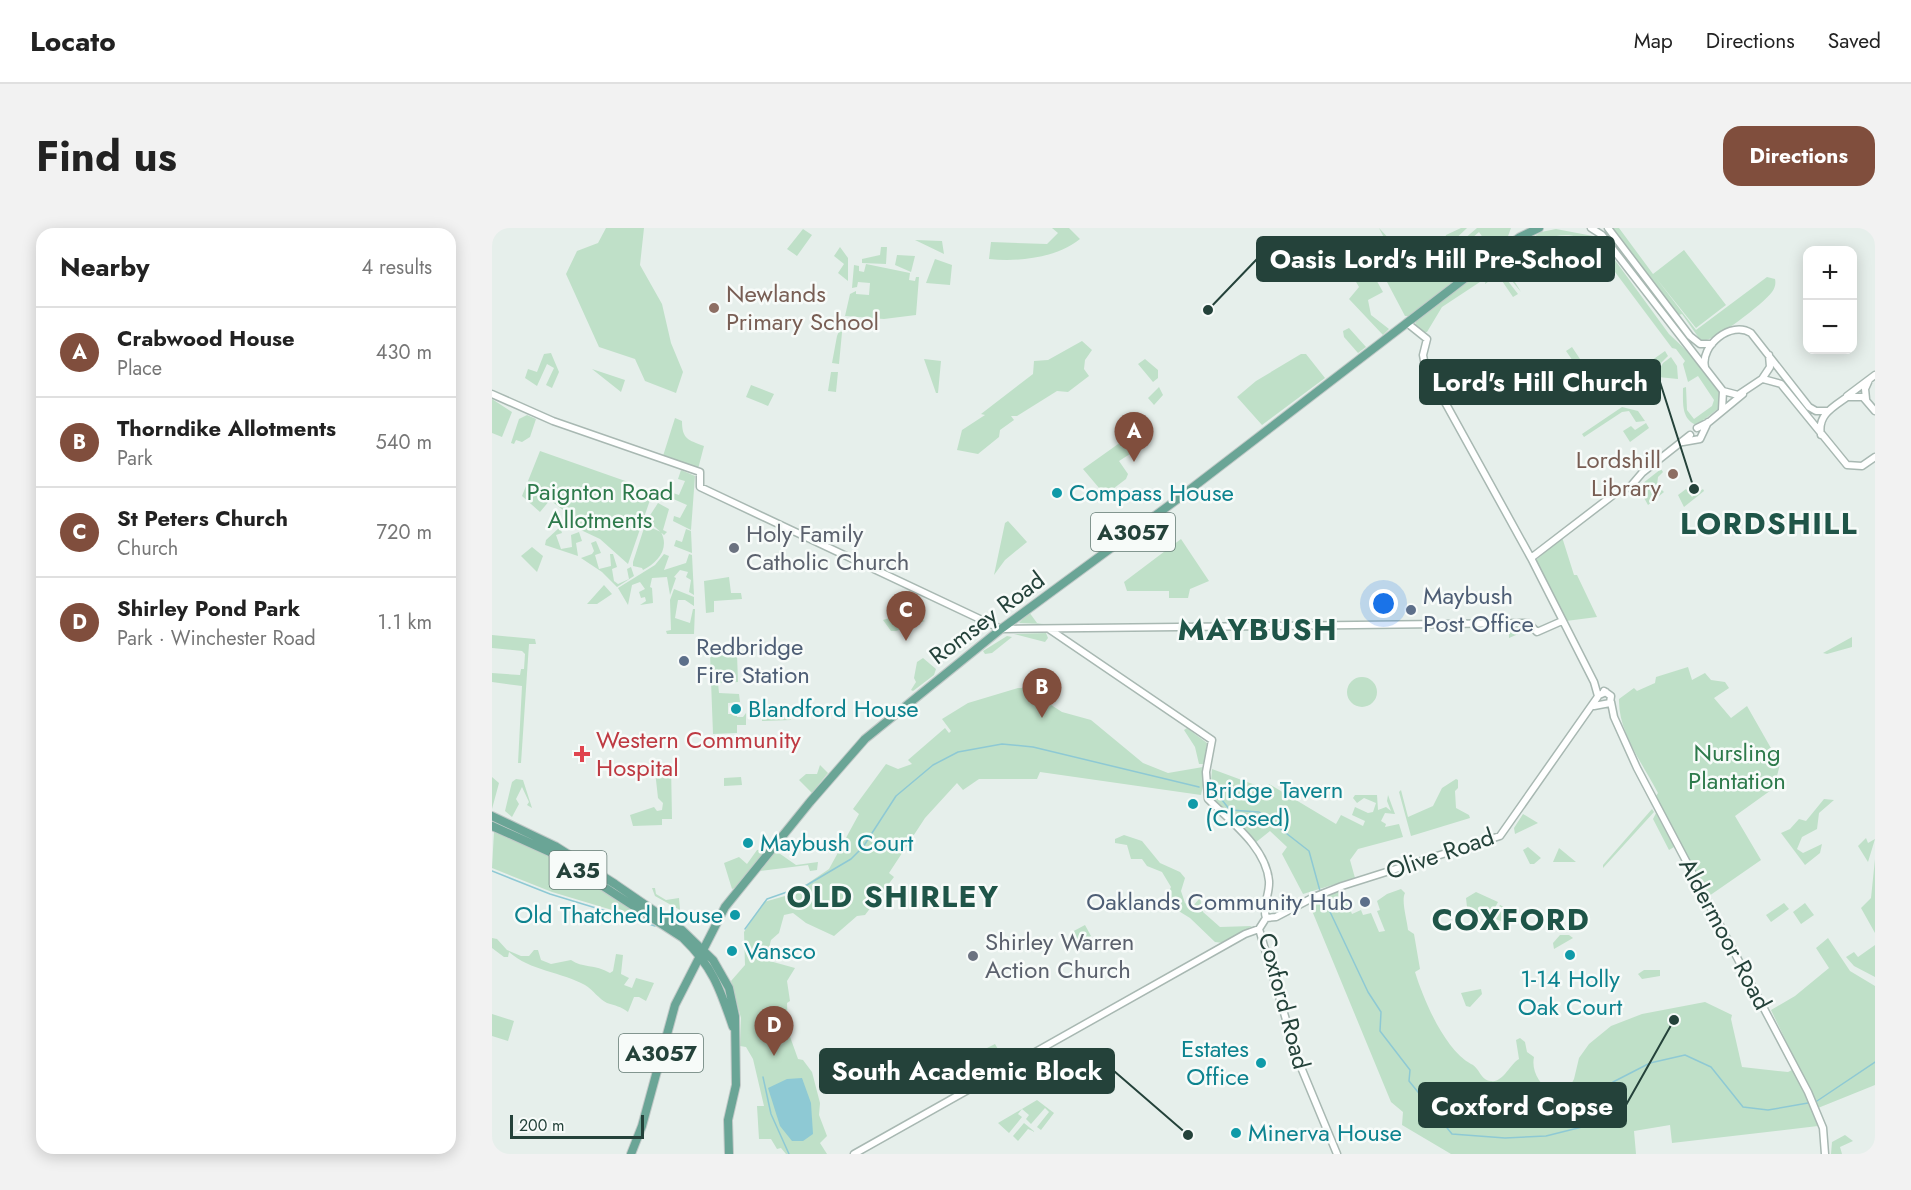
<!DOCTYPE html>
<meta charset="utf-8">
<style>
:root{--surface:#fff;--page:#f2f2f2;--text:#222;--muted:#767676;--line:#e0e0e0;--accent:#804e3d}
body{margin:0;font-family:Jost,sans-serif;background:var(--page);color:var(--text)}
.controls{position:absolute;right:18px;top:18px;display:grid;overflow:hidden;border-radius:12px;box-shadow:0 3px 15px #0003}
.controls button{width:54px;height:54px;display:grid;place-items:center;padding:0;border:0;border-bottom:2px solid var(--line);background:var(--surface);color:var(--text);font:30px sans-serif}
.scale{position:absolute;left:18px;bottom:15px;width:134px;box-sizing:border-box;padding-left:6px;border:3px solid #24423a;border-top:0;font-size:16px;line-height:21px;white-space:nowrap;color:#24423a;-webkit-text-stroke:4px #f7fbf9;paint-order:stroke}
.you{position:absolute;left:892px;top:376px;width:21px;height:21px;margin:-15px;border:4px solid #fff;border-radius:50%;background:#1a73e8;box-shadow:0 0 0 9px #1a73e833}
.badge{display:grid;place-items:center;width:39px;height:39px;border-radius:50%;background:var(--accent);color:#fff;font-size:20px;font-weight:700}
.pin{position:absolute;translate:-50% -50px;filter:drop-shadow(0 2px 3px #0008)}
.pin::after{content:'';position:absolute;top:32px;width:21px;height:18px;background:inherit;clip-path:polygon(0 0,100% 0,50% 100%)}
.list{margin:0;padding:0;list-style:none}
h2{display:flex;justify-content:space-between;align-items:center;height:78px;margin:0;padding:0 24px;font-size:26px}
h2 small{font-size:20px;font-weight:400;color:var(--muted)}
.list li{display:grid;grid-template-columns:39px 1fr auto;gap:18px;align-items:center;box-sizing:border-box;height:90px;padding:0 24px;border-top:2px solid var(--line)}
.list b{display:block;font-size:22px;white-space:nowrap}
.list p{margin:0;font-size:20px;white-space:nowrap;color:var(--muted)}
.list em{font-size:20px;font-style:normal;color:var(--muted)}
.map{position:relative;flex:none;width:1383px;height:926px;overflow:hidden;border-radius:18px}
header{display:flex;align-items:center;gap:36px;box-sizing:border-box;height:84px;padding:0 30px;background:var(--surface);border-bottom:2px solid var(--line)}
header strong{font-size:28px}
nav{display:flex;gap:33px;margin-inline-start:auto;font-size:21px}
.intro{display:flex;align-items:center;justify-content:space-between;box-sizing:border-box;height:144px;padding:0 36px}
h1{margin:0;font-size:42px}
.button{padding:15px 27px;border-radius:18px;background:var(--accent);color:#fff;font-size:21px;font-weight:700}
main{display:flex;gap:36px;padding:0 36px}
aside{flex:1;background:var(--surface);border-radius:18px;box-shadow:0 3px 15px #0003}
.map>svg:first-child{display:block}
.green{fill:#bfe0c8}
.water{fill:#8ec9d4}
.lines{fill:none;stroke-linecap:round;stroke-linejoin:round}
.stream{stroke:#8ec9d4;stroke-width:1.5}
.tertiary-casing{stroke:#a8b8b2;stroke-width:9}
.primary-casing{stroke:#c2cac8;stroke-width:10}
.tertiary{stroke:#fff;stroke-width:6}
.primary{stroke:#6aa596;stroke-width:8}
.education-dot{fill:#8d6e63;stroke:#f7fbf9;stroke-width:2}
.culture-dot{fill:#0f9aa8;stroke:#f7fbf9;stroke-width:2}
.worship-dot{fill:#6b7280;stroke:#f7fbf9;stroke-width:2}
.service-dot{fill:#5c6f8a;stroke:#f7fbf9;stroke-width:2}
.health-dot{fill:#e0444e;stroke:#f7fbf9;stroke-width:2}
.labels{text-anchor:middle;stroke-width:5;stroke-linejoin:round;paint-order:stroke}
.shield{fill:#f7fbf9;stroke:#637a73;stroke-width:1.5}
.shield-label{font-size:22px;font-weight:bold;fill:#24423a}
.education-label{font-size:24px;fill:#785e54;stroke:#f7fbf9;text-anchor:start}
.park-label{font-size:24px;fill:#2d7a4b;stroke:#f7fbf9}
.culture-label{font-size:24px;fill:#0d838f;stroke:#f7fbf9;text-anchor:start}
.worship-label{font-size:24px;fill:#5b616d;stroke:#f7fbf9;text-anchor:start}
.service-label{font-size:24px;fill:#4e5e75;stroke:#f7fbf9;text-anchor:start}
.street-label{font-size:24px;fill:#24423a;stroke:#f7fbf9}
.health-label{font-size:24px;fill:#be3a42;stroke:#f7fbf9;text-anchor:start}
.district-label{font-size:30px;font-weight:bold;letter-spacing:1.5px;fill:#1f5548;stroke:#f7fbf9}
.leader{fill:none;stroke:#24423a;stroke-width:2}
.callout-dot{fill:#24423a;stroke:#f7fbf9;stroke-width:2}
.callout{fill:#24423a;stroke:#24423a;stroke-width:2}
.callout-label{font-size:26px;text-anchor:middle;font-weight:bold;fill:#fff}
</style>
<header>
<strong>Locato</strong>
<nav><a>Map</a><a>Directions</a><a>Saved</a></nav>
</header>
<div class="intro"><h1>Find us</h1><a class="button">Directions</a></div>
<main>
<aside>
<h2>Nearby<small>4 results</small></h2>
<ul class="list">
<li><span class="badge">A</span><div><b>Crabwood House</b><p>Place</p></div><em>430 m</em></li>
<li><span class="badge">B</span><div><b>Thorndike Allotments</b><p>Park</p></div><em>540 m</em></li>
<li><span class="badge">C</span><div><b>St Peters Church</b><p>Church</p></div><em>720 m</em></li>
<li><span class="badge">D</span><div><b>Shirley Pond Park</b><p>Park · Winchester Road</p></div><em>1.1 km</em></li>
</ul>
</aside>
<div class="map">
<svg width="1383" height="926" viewBox="0 0 1383 926">
<rect width="100%" height="100%" fill="#e6efeb"/>
<path class="green" d="M114,0H152L148,37L170,76L179,115L191,144L184,165L153,153L143,131L107,119L74,46L85,23L106,15Z
M560,0H577L588,11C564,30 527,34 497,31L499,14L555,16L566,5Z
M887,0L900,14L908,10L911,16L903,31Z
M969,0H975L955,19L951,16L954,7Z
M985,0H1019L1015,11L1000,23L987,4L980,10L989,29L977,38L973,46L919,88H913L895,54V48C912,40 918,51 932,45Z
M1120,0H1127L1161,46L1192,22L1234,77L1204,100L1164,50L1204,102L1275,49L1283,51C1284,56 1283,60 1280,64C1271,76 1222,114 1209,113L1190,86L1187,87L1179,78Z
M311,1L320,7L305,28L295,21Z
M1064,1L1101,8L1109,13L1177,106L1195,123L1226,162L1229,168L1227,180L1205,197C1189,192 1191,174 1191,160L1194,159L1195,182L1202,191L1220,178L1222,172L1206,148L1196,154L1191,136L1193,133L1184,121L1180,120L1102,16C1076,0 1053,8 1029,24L1038,28L1015,41L1029,64L1005,35L1049,4Z
M423,12L450,13L452,26Z
M348,19L356,30V53L346,45L352,36L342,28Z
M389,19H395L394,36L370,35V31L388,27Z
M405,27L423,28L419,44L403,37Z
M443,31L460,37L458,57L434,55Z
M1002,35L1026,66L1021,69L1006,47L993,56L994,50L950,79L935,104H929L923,98L924,92L997,36L999,38Z
M374,36L418,45L417,52L423,53L424,49H427L424,87L392,91L353,88L358,66L364,63V66L377,67L378,55L366,54L365,59L360,60L362,37L367,38V43L372,44Z
M877,39L891,64L876,72L879,87L897,101L891,107L857,71L867,59L860,47Z
M351,94L347,136L340,135L345,108Z
M857,100L874,119L866,125L852,109L851,103Z
M590,113L600,122L593,132L592,141L597,148L576,164L565,163L525,188H519L522,192L508,202L507,209L486,226L465,222L470,202L493,187L489,186L541,146L542,133L556,132Z
M1080,119L1094,140L1083,136L1074,123Z
M1173,123L1176,128L1155,149L1149,140Z
M59,125L67,144L60,160L54,157L62,140L55,136L45,158L33,150L36,141L45,144L52,126Z
M809,126H814L833,150L770,197L745,169L764,153Z
M1179,129L1185,138L1186,151L1166,149L1164,148L1171,135Z
M432,131L449,133L446,165H444Z
M653,131L666,142V150L661,154L646,136Z
M100,141L133,152L129,164Z
M339,144H346L344,164L336,163Z
M259,157L282,166L276,178L254,169Z
M667,159L671,167L662,177L656,170Z
M0,171L20,184L10,209L0,205Z
M1130,179L1146,183L1153,193L1144,194L1137,183L1130,184L1092,209L1090,206Z
M35,187L44,191L38,209L30,214L24,212L22,216L19,215L27,191Z
M183,190L190,193C190,211 196,212 212,218L206,241L171,228Z
M1154,195L1157,200L1138,214L1131,203L1139,198L1143,202Z
M629,214L638,226L627,233L636,246L634,251L613,267L591,241Z
M48,223L139,255L136,265L158,272L136,336L108,311L74,295L80,289L58,272L48,284L30,268Z
M1169,241L1171,244L1166,249L1165,257L1172,264L1156,277L1146,259Z
M189,242L203,248L199,302L181,293L182,288L188,290L195,277L179,270L181,265L187,267L193,253L186,251Z
M1194,261L1200,269L1211,261L1212,263L1192,279L1186,267Z
M166,275L177,281L171,302L175,304L172,307L155,292Z
M516,293L535,314L513,332L502,347L513,295Z
M153,297L169,304C178,321 165,335 151,342L150,340L141,338V334Z
M68,299L70,305L64,307L69,321L80,319L79,307L87,304L90,313L84,315L86,328L53,317L54,312Z
M194,301L199,303L200,325L182,318L184,312L190,314Z
M1070,309L1082,347H1085L1105,389L1074,393L1045,338L1044,332Z
M689,311L717,353L698,361L696,370H677V363H635L632,354Z
M104,313L109,325L103,327L107,341L119,338L118,326H121L125,339L120,341L122,353L126,356L137,351L135,341L139,339L142,348L125,359L110,344L89,330L100,326L102,323L99,315Z
M40,319L51,328L45,344L29,328Z
M172,326L177,328L172,342L194,335L197,326L200,327L202,367L197,364L199,352L194,349L196,344L188,342L182,349L184,350L178,367L175,349L160,350L158,359L160,360L161,375L148,377L154,373L153,369L149,370L147,364L153,361L148,354L140,357L136,377L126,360L163,337Z
M237,349L239,365H249L250,371L222,373V384L214,385L212,353Z
M112,357L120,366L105,376H95Z
M182,361L202,369V378L193,372H186L183,390L198,395L201,381H203L202,406H175L174,403L179,402L178,372Z
M417,382L423,385L425,390L433,393L404,403H399L391,392L404,388L408,384Z
M537,384L545,395L551,396L527,395Z
M1017,399H1035L1038,401L1017,410Z
M554,405L556,410L553,414L522,406Z
M0,407L43,411L44,416H37L29,535H26L30,458L0,454V445L28,447L29,441H32L33,426L30,423L0,420Z
M515,408L520,409L500,425L493,426L491,423Z
M1360,409V419L1335,426L1331,425Z
M218,426H245L246,454L226,455L227,465L247,466L248,474L236,475V486H245V489H251L254,485V497H245V505L221,506Z
M431,430L444,441L442,447L421,463L419,462L424,454L422,450L425,434Z
M1196,439L1200,452L1213,445L1219,452L1233,454L1237,460L1222,470L1239,490L1255,478L1288,536L1282,560L1243,588L1269,632L1217,668L1165,572L1164,568L1166,565C1151,536 1126,504 1127,471L1142,460L1145,463L1163,455L1164,449Z
M855 464a15 15 0 1 1 30 0a15 15 0 1 1-30 0Z
M526,460H533L570,484L599,492L651,535L676,545L711,539L710,547L714,544L709,567L548,544L545,551H487L471,562L465,555L433,590L397,645L402,649L373,687L365,688L342,708L314,695L301,685L292,687L287,705L279,712L274,732L303,740L295,753L298,773L295,775L296,803L306,831L311,832L320,844L328,875L327,887L335,908L328,915L335,926H294L289,920L285,921L279,911H267L265,878H272L261,831L254,819L248,818L249,790L239,753L253,737L252,704L272,674L300,666L337,641L367,586L361,581L394,536L406,541L420,536L416,532L453,500L457,505L459,503L450,491L476,475Z
M271,486H299V492L270,493Z
M695,500L715,515L712,536H707L703,519L692,502Z
M162,534L179,537L180,591H170V597L141,598L138,587L162,579L165,583L170,582L171,575L166,570Z
M328,537L336,545L320,565L307,552L314,546H325Z
M720,541L774,561L777,556L844,596L849,587L871,598L873,593L860,587L863,579L876,585L881,584L884,575L872,570L865,575L861,570L863,567H885L886,582L894,579L899,583L895,573L896,567L903,586L893,585L889,593L894,596L893,599L907,596L911,609L866,621L858,632L863,650L811,666L790,626L795,619L778,603L763,615L718,568Z
M0,549L7,555L0,581Z
M249,549L250,557L232,558V550Z
M24,551L31,552L40,580L35,577L37,574L30,559L24,571L27,576L20,589L13,583L20,554Z
M964,551L966,552V560L963,563L964,580L977,587L978,590L919,608L907,564L909,562L916,589L941,578L950,560Z
M1332,571L1342,572L1327,585L1325,601L1310,609L1305,621L1311,625L1330,616L1328,625L1313,637L1289,605L1298,601L1307,591L1314,593Z
M1160,581L1162,584L1111,640V637Z
M1164,585L1182,619L1177,622L1161,591Z
M1031,586L1046,595L1023,606L1022,600Z
M2,603L57,627L167,696L60,664L0,640Z
M632,607L650,613L668,635L688,644L693,650L689,663L693,675L699,680L708,670L711,684L728,699L760,698L731,715L723,714L698,690L672,674L679,659L670,644L655,638L650,631H639L635,617L623,615V611Z
M1374,610L1376,615L1383,611L1376,634L1366,618Z
M1036,619L1049,630L1042,636H1038L1031,622Z
M1067,620L1084,634H1061Z
M275,621L245,659L240,661L232,635L247,629L255,636L265,622Z
M284,623L304,637L326,634L325,642L318,643L316,637L267,643Z
M1383,631V705L1369,680L1379,670Z
M160,660H163L164,666L174,672L187,670L188,682L163,668Z
M909,661L913,665C909,673 915,691 916,702L922,706L928,741L923,744C932,773 953,822 979,836C988,840 988,852 999,853C1011,855 1018,836 1027,831L1024,812L1028,810L1033,814L1035,824L1042,829C1039,843 1048,858 1060,864V869L1074,866L1082,851L1087,830L1097,816L1119,798L1150,786L1213,774L1240,787L1239,791L1250,839L1296,844L1302,841L1326,898L1180,915L1178,897L1142,903L1144,926H959L910,897L911,884L899,874L816,673L850,662L860,686L869,682L871,687L879,685L887,704L893,703L885,683L888,682L885,673L895,666Z
M984,664L1006,674L997,691L975,679L974,670Z
M1292,675L1297,681L1279,694L1274,687Z
M1313,675L1322,687L1309,696L1301,684Z
M1008,677L1018,682L1011,694L1001,690Z
M593,697L599,708L582,717L578,705Z
M1068,707H1077L1081,710L1062,721L1061,715Z
M0,710L5,711L15,722L29,728H37L42,722H46L49,732L59,736L79,732C90,740 103,736 118,745L121,743L124,726L131,727L129,746L137,750L132,757L140,760L144,750L162,755L154,773L147,769H142L136,784C128,778 124,778 115,775C107,771 101,762 93,757C70,744 38,743 17,724L16,729H12L0,720Z
M1336,710L1358,743L1383,758V857L1326,880L1279,782L1303,768L1337,740L1324,720Z
M1383,717V749L1362,738L1354,729L1362,724L1366,729Z
M1152,742H1168V748L1150,751L1146,746Z
M989,761L990,766L978,779L974,778L969,765Z
M0,786L22,793L16,813L0,808Z
M503,816L514,835L500,843L489,823Z
M545,872L562,885L549,902L545,899L557,884L553,880L539,896L534,891L537,887L530,881L526,886L530,889L517,905L506,895Z
M532,895L543,904L536,901L526,913L521,908Z
M1353,907L1361,913L1348,919L1350,926H1339L1340,914Z"/>
<path class="water" d="M310,850L319,875L321,906L311,913H300L288,898L276,860L295,851Z"/>
<g class="lines">
<path class="stream" d="M722,562L738,582L767,584L817,623L828,663
M0,643L58,666L163,698
M831,669L876,764L889,784L888,803L918,842L917,853L960,906L1013,910L1054,908L1090,899L1112,875L1121,854L1158,835L1193,827L1219,839L1251,879L1276,882L1316,875
M253,701L275,671L315,657L359,631L371,619L404,568L441,537L466,524L510,516L541,519L707,559
M271,849L279,886L297,926
M1325,873L1383,834"/>
<g class="tertiary-casing">
<path id="tertiary" d="M1099,0L1110,7L1231,163L1246,167L1270,151L1278,139L1277,127
M1116,0L1198,108L1208,116H1220
M915,95L935,111L931,127L933,138L1039,330L1102,454L1106,468
M1213,139C1208,118 1239,92 1259,105L1317,179L1324,183H1336
M1271,151L1289,156L1355,237L1370,238L1383,229
M0,166L61,193L208,244V259L509,401L1036,395L1045,404L1070,393
M1355,168L1383,147
M1374,171L1373,161L1377,152
M1230,182L1231,163
M1205,200L1217,194L1251,166
M1329,207C1325,187 1341,179 1355,169H1371L1383,183
M1191,214L1208,211L1216,194
M1039,330L1125,264L1138,259L1150,245L1198,207
M557,401L720,512L714,544L716,571C738,593 774,619 777,653C778,666 770,677 774,690L767,701L806,832L845,926
M1119,474L1122,489L1145,540L1316,864L1331,900L1333,926
M1102,478L1118,475L1119,468L1112,463
M774,690L784,689L822,669L850,658L1008,608L1107,467L1114,464
M362,926L753,706L767,701"/>
</g>
<g class="primary-casing">
<path id="primary" d="M0,588L63,618L123,656L190,702L221,732L237,760L243,788L244,857L236,892L237,926
M0,598L58,624L191,710C221,739 228,761 241,799
M139,926L150,898L183,777L233,679L318,574L373,511L509,401L683,273L985,41L1028,9L1047,0"/>
</g>
<use href="#tertiary" class="tertiary"/>
<use href="#primary" class="primary"/>
</g>
<g class="education-dot">
<circle cx="222" cy="80" r="6"/>
<circle cx="1181" cy="246" r="6"/>
</g>
<g class="culture-dot">
<circle cx="565" cy="265" r="6"/>
<circle cx="244" cy="481" r="6"/>
<circle cx="701" cy="576" r="6"/>
<circle cx="256" cy="615" r="6"/>
<circle cx="243" cy="687" r="6"/>
<circle cx="240" cy="723" r="6"/>
<circle cx="1078" cy="727" r="6"/>
<circle cx="769" cy="835" r="6"/>
<circle cx="744" cy="905" r="6"/>
</g>
<g class="worship-dot">
<circle cx="242" cy="320" r="6"/>
<circle cx="481" cy="728" r="6"/>
</g>
<g class="service-dot">
<circle cx="919" cy="382" r="6"/>
<circle cx="192" cy="433" r="6"/>
<circle cx="873" cy="674" r="6"/>
</g>
<path class="health-dot" d="M87 517h6v6h6v6h-6v6h-6v-6h-6v-6h6z"/>
<g class="labels">
<g class="shield">
<rect x="599" y="285" width="84" height="38" rx="4.5"/>
<rect x="57.5" y="623" width="57" height="38" rx="4.5"/>
<rect x="127" y="806" width="84" height="38" rx="4.5"/>
</g>
<g class="shield-label">
<text x="641" y="312">A3057</text>
<text x="86" y="650">A35</text>
<text x="169" y="833">A3057</text>
</g>
<g class="education-label">
<text x="234" y="74">Newlands<tspan x="234" dy="28">Primary School</tspan></text>
<text x="1169" y="240" text-anchor="end">Lordshill<tspan x="1169" dy="28">Library</tspan></text>
</g>
<g class="park-label">
<text x="108" y="272">Paignton Road<tspan x="108" dy="28">Allotments</tspan></text>
<text x="1245" y="533">Nursling<tspan x="1245" dy="28">Plantation</tspan></text>
</g>
<g class="culture-label">
<text x="577" y="273">Compass House</text>
<text x="256" y="489">Blandford House</text>
<text x="713" y="570">Bridge Tavern<tspan x="713" dy="28">(Closed)</tspan></text>
<text x="268" y="623">Maybush Court</text>
<text x="231" y="695" text-anchor="end">Old Thatched House</text>
<text x="252" y="731">Vansco</text>
<text x="1078" y="759" text-anchor="middle">1-14 Holly<tspan x="1078" dy="28">Oak Court</tspan></text>
<text x="757" y="829" text-anchor="end">Estates<tspan x="757" dy="28">Office</tspan></text>
<text x="756" y="913">Minerva House</text>
</g>
<g class="worship-label">
<text x="254" y="314">Holy Family<tspan x="254" dy="28">Catholic Church</tspan></text>
<text x="493" y="722">Shirley Warren<tspan x="493" dy="28">Action Church</tspan></text>
</g>
<g class="service-label">
<text x="931" y="376">Maybush<tspan x="931" dy="28">Post Office</tspan></text>
<text x="204" y="427">Redbridge<tspan x="204" dy="28">Fire Station</tspan></text>
<text x="861" y="682" text-anchor="end">Oaklands Community Hub</text>
</g>
<g class="street-label">
<text transform="translate(495 390) rotate(-37)" y="8">Romsey Road</text>
<text transform="translate(948 626) rotate(-19)" y="8">Olive Road</text>
<text transform="translate(1233 706) rotate(62)" y="8">Aldermoor Road</text>
<text transform="translate(792 773) rotate(75)" y="8">Coxford Road</text>
</g>
<g class="health-label">
<text x="104" y="520">Western Community<tspan x="104" dy="28">Hospital</tspan></text>
</g>
<g class="district-label">
<text x="1277" y="306">LORDSHILL</text>
<text x="766" y="412">MAYBUSH</text>
<text x="401" y="679">OLD SHIRLEY</text>
<text x="1019" y="702">COXFORD</text>
</g>
</g>
<path class="leader" d="M716 82L765 31M1202 261L1168 154M696 907L622 843M1182 792L1134 877"/>
<g class="callout-dot">
<circle cx="716" cy="82" r="6"/>
<circle cx="1202" cy="261" r="6"/>
<circle cx="696" cy="907" r="6"/>
<circle cx="1182" cy="792" r="6"/>
</g>
<g class="callout">
<rect x="765" y="9" width="357" height="44" rx="6"/>
<rect x="928" y="132" width="240" height="44" rx="6"/>
<rect x="328" y="821" width="294" height="44" rx="6"/>
<rect x="927" y="855" width="207" height="44" rx="6"/>
</g>
<g class="callout-label">
<text x="944" y="40">Oasis Lord's Hill Pre-School</text>
<text x="1048" y="163">Lord's Hill Church</text>
<text x="475" y="852">South Academic Block</text>
<text x="1030" y="887">Coxford Copse</text>
</g>
</svg>
<div class="controls">
<button>+</button>
<button>−</button>
</div>
<div class="scale">200 m</div>
<div class="you"></div>
<div class="pin badge" style="left:642px;top:234px">A</div>
<div class="pin badge" style="left:550px;top:490px">B</div>
<div class="pin badge" style="left:414px;top:413px">C</div>
<div class="pin badge" style="left:282px;top:828px">D</div>
</div>
</main>
